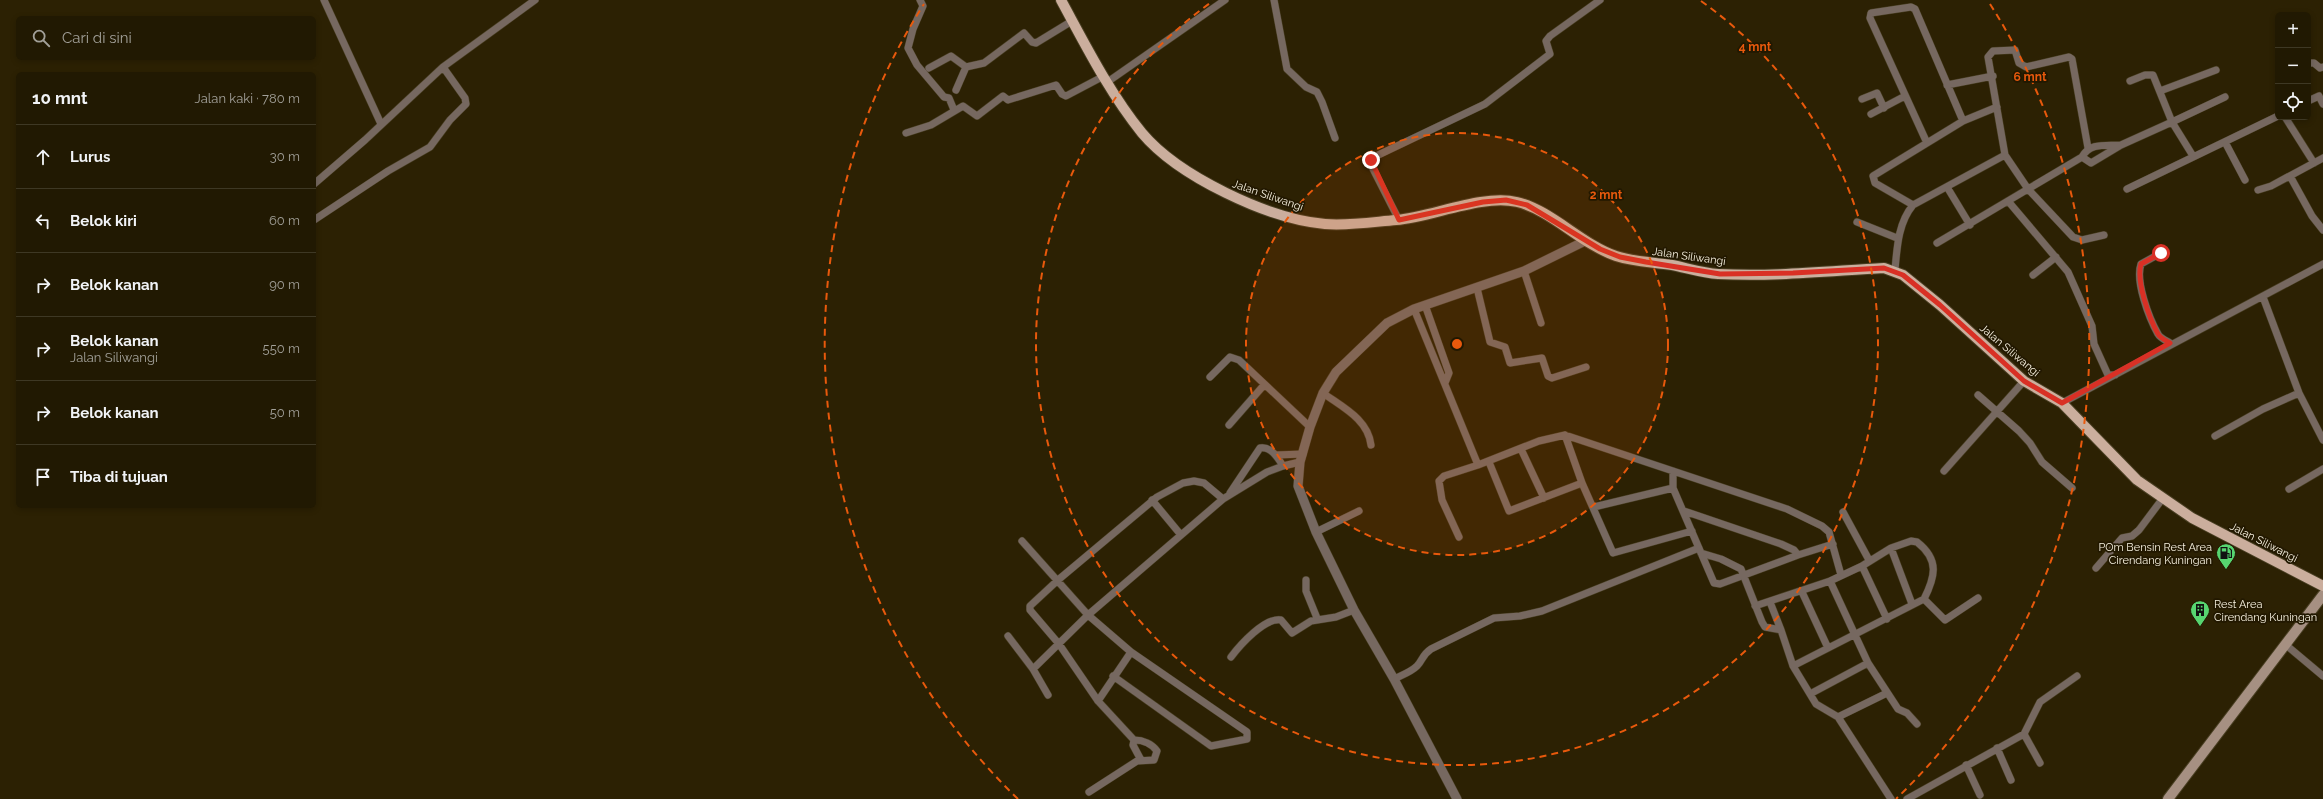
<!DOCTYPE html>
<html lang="id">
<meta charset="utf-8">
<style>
:root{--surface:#211902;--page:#29220c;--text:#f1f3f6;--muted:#a2a099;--line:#3e3824}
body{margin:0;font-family:Raleway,sans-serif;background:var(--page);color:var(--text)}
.controls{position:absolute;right:12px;top:12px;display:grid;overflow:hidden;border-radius:6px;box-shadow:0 2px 6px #0003}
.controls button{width:36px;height:36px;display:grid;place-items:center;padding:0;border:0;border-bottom:1px solid var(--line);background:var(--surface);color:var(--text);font:20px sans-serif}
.stop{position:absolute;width:12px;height:12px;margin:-9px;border:3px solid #d93025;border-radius:50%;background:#fff}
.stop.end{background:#d93025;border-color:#fff;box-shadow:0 1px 4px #0008}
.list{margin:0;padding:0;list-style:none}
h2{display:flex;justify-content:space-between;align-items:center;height:52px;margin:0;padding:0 16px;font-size:17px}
h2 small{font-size:13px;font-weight:400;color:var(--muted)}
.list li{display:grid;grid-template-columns:26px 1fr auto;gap:12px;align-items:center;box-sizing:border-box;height:64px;padding:0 16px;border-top:1px solid var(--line)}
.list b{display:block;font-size:15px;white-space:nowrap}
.list p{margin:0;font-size:13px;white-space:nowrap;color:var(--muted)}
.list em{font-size:13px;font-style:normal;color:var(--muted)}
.icon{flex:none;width:22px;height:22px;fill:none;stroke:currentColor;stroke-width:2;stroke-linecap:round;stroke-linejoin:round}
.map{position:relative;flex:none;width:2323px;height:799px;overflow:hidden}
.search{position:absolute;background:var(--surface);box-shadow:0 2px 6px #0003;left:16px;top:16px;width:300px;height:44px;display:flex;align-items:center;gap:10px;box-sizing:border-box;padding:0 14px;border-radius:6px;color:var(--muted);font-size:15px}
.panel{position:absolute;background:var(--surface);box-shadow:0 2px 6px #0003;left:16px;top:72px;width:300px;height:436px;border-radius:6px}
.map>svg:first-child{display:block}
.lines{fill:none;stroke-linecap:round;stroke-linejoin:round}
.minor-casing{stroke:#483e22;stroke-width:8}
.tertiary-casing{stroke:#483e22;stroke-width:10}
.secondary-casing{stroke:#483e22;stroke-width:12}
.primary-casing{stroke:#483e22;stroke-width:12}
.minor{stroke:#766860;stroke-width:7}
.tertiary{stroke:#766860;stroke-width:9}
.secondary{stroke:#a69082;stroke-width:10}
.primary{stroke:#cbae9d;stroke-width:10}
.route{stroke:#d93025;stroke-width:5}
.ring{fill:none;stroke:#e8590c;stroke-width:2;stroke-dasharray:7 5}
.labels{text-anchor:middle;stroke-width:3.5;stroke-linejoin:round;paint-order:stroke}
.street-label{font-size:11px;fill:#f7f1df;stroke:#221800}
.poi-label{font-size:11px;fill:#f7f1df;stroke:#221800;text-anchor:end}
.centre{fill:#e8590c;stroke:#221800;stroke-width:2}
.ring-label{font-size:12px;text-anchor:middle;font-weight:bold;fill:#e8590c;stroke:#221800;stroke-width:3.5;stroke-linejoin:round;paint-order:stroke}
</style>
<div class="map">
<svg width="2323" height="799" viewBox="0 0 2323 799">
<rect width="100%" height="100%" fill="#2c2103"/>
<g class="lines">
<g class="minor-casing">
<path id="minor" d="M324,0L381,124
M920,0L923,6L913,29L908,48L917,65L944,97L949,98L954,110
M1274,0L1287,69L1306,87L1317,92L1322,102L1335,138
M2308,63H2314L2320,68L2323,67
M929,68L951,56L966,67
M2130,81L2145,75H2153L2172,122L2225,97
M1106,83L1225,0
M1947,85L1993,76
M956,90L966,67L984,63L1024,33L1032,42L1036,43L1072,21
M2160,91L2216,70
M1862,99L1877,93L1884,108
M2308,101L2319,96L2323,104
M1871,114L1905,96
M2285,117L2314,163
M906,133L931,125L963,106L977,116L1003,96L1008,100L1056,85L1062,94L1066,96L1102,77
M2225,142L2245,180
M1927,143L1870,18L1871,13L1911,7L1915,9L1963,121
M2005,155L2028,189L2073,237L2082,240L2104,235
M2082,157L2091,163L2121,145L2172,122L2193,156
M2290,176L2312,216L2323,230
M314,184L365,140L443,67L535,0
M1947,187L1970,225
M2127,189L2278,116
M2258,190L2271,186L2323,158
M2008,201L2068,272L2092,326L2094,344L2108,375H2115
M1913,205L1875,183L1873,176L1963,121L1997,107
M314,220L388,171L430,147L450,120L466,104L465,98L443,67
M1399,220L1373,169L1371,163L1372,158L1485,104L1550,54L1546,41L1550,36L1600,0
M1857,222L1897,238
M1937,243L2082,157C2090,142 2106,146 2121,145
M2161,253L2141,264C2135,281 2149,318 2158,334C2160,338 2167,341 2170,343
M1895,270C1897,248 1898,223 1913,205L2005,155L1988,57L1993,51L2015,50L2019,63L2026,67L2069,57L2072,59L2088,148
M1524,271L1541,323
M2033,275L2056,257
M1477,288L1490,342L1505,347L1510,363L1542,358L1548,376L1552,378L1586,367
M2263,297L2299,393L2323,440
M1425,305L1449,373L1445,383
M1414,309L1478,465L1539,441L1565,435L1787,509L1822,526L1829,532L1841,575
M1210,377L1230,357L1239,360L1310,427
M1323,393C1342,407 1368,419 1371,445
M1978,395L2019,431L2030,443L2042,462L2072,488
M2062,403L2323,264
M1229,425L1264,385
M1565,435L1582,483L1613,553L1692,531
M2215,436L2263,409L2299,393
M1521,449L1544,498
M1276,455L1303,454
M1489,462L1509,511L1582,483
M1673,471V488L1714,583L1720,584L1798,555
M1944,471L2024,381
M2289,489L2323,469
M1230,493L1260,448C1271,446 1278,458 1283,466
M1152,500L1181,535
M1594,507L1673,488
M1684,511L1781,544L1794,550L1798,555L1833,544
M1843,512L1869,560
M1316,532L1359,511
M1459,537L1442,500L1439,481L1444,476L1478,465
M1022,541L1088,615L1131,652L1247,732V739L1211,746L1113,676
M1891,548L1912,604
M1701,553L1721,559L1741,569L1762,622L1765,627L1781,630L1793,666L1816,704L1838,717L1891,799
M1862,566L1887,619
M2096,568L2122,538L2132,536L2139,530L2163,498
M1306,580V591L1317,618
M1830,581L1868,663L1898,709L1907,713L1917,724
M1802,592L1828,648
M1924,599L1945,620L1978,598
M1770,602L1781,630
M1755,606L1830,581L1862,566L1891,548L1911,541L1917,542C1940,560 1935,577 1924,599L1793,666
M1008,636L1033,669L1048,695
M2286,645L2323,676
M1231,657C1240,645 1265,617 1281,620L1292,633L1311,621L1336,617L1354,610
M1033,669L1088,615L1223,499L1267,472L1283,466L1300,462
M1394,679C1402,675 1411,672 1417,666C1423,660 1422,655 1431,649L1494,618L1520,616L1542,611L1699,548
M1810,694L1868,663
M1098,701L1131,652
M1838,717L1887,693
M2024,734L2040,763
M1134,740L1133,745L1141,760
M1997,748L2011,780
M1966,765L1980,795
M1089,792L1137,761L1154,760L1157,751C1152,744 1143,740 1134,740L1098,701L1059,644L1030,610V606L1058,580L1157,497L1183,483L1194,481L1204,483L1223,499
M1907,799L2024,734L2040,702L2077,676"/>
</g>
<g class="tertiary-casing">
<path id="tertiary" d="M1457,799L1394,679L1354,610L1316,532L1298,486L1300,462L1310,427L1323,393L1336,372L1387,323L1414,309L1524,271L1585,241"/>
</g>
<g class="secondary-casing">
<path id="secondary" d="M2168,799L2323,595"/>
</g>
<g class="primary-casing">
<path id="primary" d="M1061,0C1086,46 1109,92 1142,133C1178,176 1268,219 1325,224C1348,226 1373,222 1396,220C1432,217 1482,194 1517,202C1551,210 1581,244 1616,256C1634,262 1653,262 1672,265C1687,268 1703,273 1718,274C1773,277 1829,271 1884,268L1903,275L1940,305L2024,381L2062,403L2137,480L2192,518L2323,586"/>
</g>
<use href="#minor" class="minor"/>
<use href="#tertiary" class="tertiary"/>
<use href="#secondary" class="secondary"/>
<use href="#primary" class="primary"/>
</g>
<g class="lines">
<path class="route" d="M1371,160L1399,220L1483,202L1506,200L1527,205L1600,249L1620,257L1646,262L1720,274L1793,273L1884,268L1903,275L1940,305L2024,381L2062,403L2170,343C2167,341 2160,338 2158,334C2149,318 2136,281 2141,264L2161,253"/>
</g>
<circle cx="1457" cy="344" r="211" fill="#e8590c" fill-opacity=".12"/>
<g class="ring">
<circle cx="1457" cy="344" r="211"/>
<path d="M1701 1A421 421 0 1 1 1213 1"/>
<path d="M1018 799A632 632 0 0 1 924 4M1990 4A632 632 0 0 1 1896 799"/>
</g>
<defs>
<g id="fuel-pin" transform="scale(1)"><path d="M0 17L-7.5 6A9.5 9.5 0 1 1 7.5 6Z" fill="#57d570" stroke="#221800"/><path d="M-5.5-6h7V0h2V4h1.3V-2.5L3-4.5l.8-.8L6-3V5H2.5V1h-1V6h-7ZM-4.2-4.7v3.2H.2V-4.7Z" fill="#111"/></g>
<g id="building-pin" transform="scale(1)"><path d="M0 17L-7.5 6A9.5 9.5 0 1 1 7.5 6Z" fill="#57d570" stroke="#221800"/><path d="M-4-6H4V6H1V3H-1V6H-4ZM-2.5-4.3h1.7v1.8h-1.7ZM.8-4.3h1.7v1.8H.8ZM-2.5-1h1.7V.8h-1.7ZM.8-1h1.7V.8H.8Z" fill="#111"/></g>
</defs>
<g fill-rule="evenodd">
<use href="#fuel-pin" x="2226" y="553"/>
<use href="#building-pin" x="2200" y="610"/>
</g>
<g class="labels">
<g class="street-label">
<text transform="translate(1268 195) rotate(19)" y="4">Jalan Siliwangi</text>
<text transform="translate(1689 256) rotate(8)" y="4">Jalan Siliwangi</text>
<text transform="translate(2010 350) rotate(40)" y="4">Jalan Siliwangi</text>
<text transform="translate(2264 542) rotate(27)" y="4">Jalan Siliwangi</text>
</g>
<g class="poi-label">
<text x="2212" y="551">POm Bensin Rest Area<tspan x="2212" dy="13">Cirendang Kuningan</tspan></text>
<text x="2214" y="608" text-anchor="start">Rest Area<tspan x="2214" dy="13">Cirendang Kuningan</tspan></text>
</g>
</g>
<circle cx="1457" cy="344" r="6" class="centre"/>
<g class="ring-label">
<text x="1755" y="51">4 mnt</text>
<text x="2030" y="81">6 mnt</text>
<text x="1606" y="199">2 mnt</text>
</g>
</svg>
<div class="controls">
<button>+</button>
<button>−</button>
<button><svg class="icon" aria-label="locate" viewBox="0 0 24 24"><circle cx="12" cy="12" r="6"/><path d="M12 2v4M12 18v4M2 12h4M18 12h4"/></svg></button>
</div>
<div class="stop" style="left:2161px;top:253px"></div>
<div class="stop end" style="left:1371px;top:160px"></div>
<div class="search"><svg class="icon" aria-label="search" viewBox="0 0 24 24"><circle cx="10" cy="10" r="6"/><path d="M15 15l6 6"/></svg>Cari di sini</div>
<section class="panel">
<h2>10 mnt<small>Jalan kaki · 780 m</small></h2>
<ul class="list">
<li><svg class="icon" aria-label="ahead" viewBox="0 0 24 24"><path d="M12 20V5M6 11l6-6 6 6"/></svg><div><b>Lurus</b></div><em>30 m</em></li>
<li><svg class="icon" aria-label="left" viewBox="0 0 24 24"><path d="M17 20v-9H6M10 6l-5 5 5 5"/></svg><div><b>Belok kiri</b></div><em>60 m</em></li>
<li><svg class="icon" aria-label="right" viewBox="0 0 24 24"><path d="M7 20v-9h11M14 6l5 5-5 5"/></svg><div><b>Belok kanan</b></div><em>90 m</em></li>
<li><svg class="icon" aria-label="right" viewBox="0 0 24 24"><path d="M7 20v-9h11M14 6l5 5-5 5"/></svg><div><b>Belok kanan</b><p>Jalan Siliwangi</p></div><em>550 m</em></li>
<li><svg class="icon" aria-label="right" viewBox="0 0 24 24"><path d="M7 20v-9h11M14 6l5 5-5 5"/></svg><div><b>Belok kanan</b></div><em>50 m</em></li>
<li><svg class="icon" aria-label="arrive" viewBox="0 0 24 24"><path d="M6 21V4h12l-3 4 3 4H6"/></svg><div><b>Tiba di tujuan</b></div></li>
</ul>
</section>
</div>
